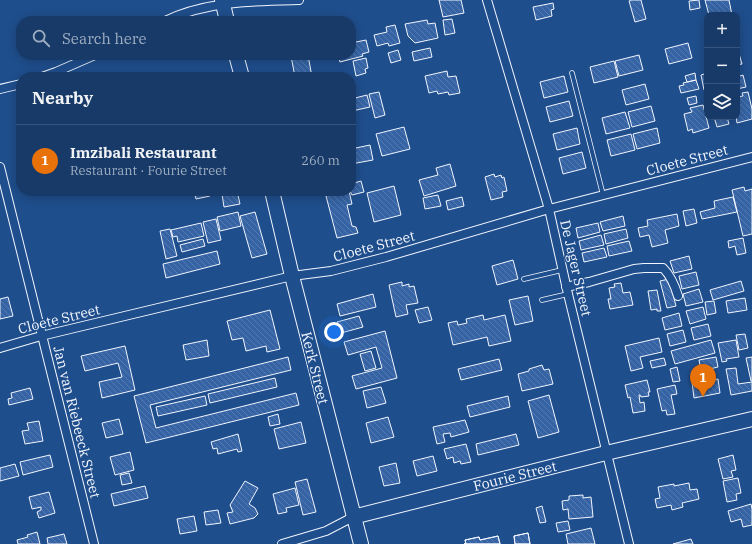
<!DOCTYPE html>
<meta charset="utf-8">
<style>
:root{--surface:#173a69;--page:#20416f;--text:#f1f3f6;--muted:#9eadc0;--line:#36547d;--accent:#ffb74d}
body{margin:0;font-family:"IBM Plex Serif",serif;background:var(--page);color:var(--text)}
.controls{position:absolute;right:12px;top:12px;display:grid;overflow:hidden;border-radius:8px;box-shadow:0 2px 10px #0003}
.controls button{width:36px;height:36px;display:grid;place-items:center;padding:0;border:0;border-bottom:1px solid var(--line);background:var(--surface);color:var(--text);font:20px sans-serif}
.you{position:absolute;left:334px;top:332px;width:14px;height:14px;margin:-10px;border:3px solid #fff;border-radius:50%;background:#1a73e8;box-shadow:0 0 0 6px #1a73e833}
.badge{display:grid;place-items:center;width:26px;height:26px;border-radius:50%;background:var(--accent);color:#fff;font-size:13px;font-weight:700}
.pin{position:absolute;translate:-50% -33px;filter:drop-shadow(0 1px 2px #0008)}
.pin::after{content:'';position:absolute;top:21px;width:14px;height:12px;background:inherit;clip-path:polygon(0 0,100% 0,50% 100%)}
.list{margin:0;padding:0;list-style:none}
h2{display:flex;justify-content:space-between;align-items:center;height:52px;margin:0;padding:0 16px;font-size:17px}
h2 small{font-size:13px;font-weight:400;color:var(--muted)}
.list li{display:grid;grid-template-columns:26px 1fr auto;gap:12px;align-items:center;box-sizing:border-box;height:72px;padding:0 16px;border-top:1px solid var(--line)}
.list b{display:block;font-size:15px;white-space:nowrap}
.list p{margin:0;font-size:13px;white-space:nowrap;color:var(--muted)}
.list em{font-size:13px;font-style:normal;color:var(--muted)}
.icon{flex:none;width:22px;height:22px;fill:none;stroke:currentColor;stroke-width:2;stroke-linecap:round;stroke-linejoin:round}
.map{position:relative;flex:none;width:752px;height:544px;overflow:hidden}
.search{position:absolute;background:var(--surface);box-shadow:0 2px 10px #0003;left:16px;top:16px;width:340px;height:44px;display:flex;align-items:center;gap:10px;box-sizing:border-box;padding:0 14px;border-radius:16px;color:var(--muted);font-size:15px}
.panel{position:absolute;background:var(--surface);box-shadow:0 2px 10px #0003;left:16px;top:72px;width:340px;height:124px;border-radius:16px}
.map>svg:first-child{display:block}
.building{fill:url(#building-back-hatch);stroke:#f2f6ff}
.lines{fill:none;stroke-linecap:round;stroke-linejoin:round}
.service-casing{stroke:#f2f6ff;stroke-width:5.5}
.minor-casing{stroke:#f2f6ff;stroke-width:10}
.trunk-casing{stroke:#f2f6ff;stroke-width:16}
.service{stroke:#1f4e8c;stroke-width:4}
.minor{stroke:#1f4e8c;stroke-width:8}
.trunk{stroke:#1f4e8c;stroke-width:14}
.labels{text-anchor:middle;stroke-width:3;stroke-linejoin:round;paint-order:stroke}
.street-label{font-size:14px;fill:#f2f6ff;stroke:#1f4e8c}
</style>
<div class="map">
<svg width="752" height="544" viewBox="0 0 752 544">
<defs>
<pattern id="building-back-hatch" width="6" height="6" patternUnits="userSpaceOnUse"><rect width="6" height="6" fill="#3563a3"/><path d="M-1 5l2 2M0 0l6 6M5-1l2 2" fill="none" stroke="#537ab1"/></pattern>
</defs>
<rect width="100%" height="100%" fill="#1f4e8c"/>
<path class="building" d="M439,0H461L464,13L443,17Z
M631,0H641L646,19L635,22L629,1Z
M699,0L700,8L690,10L689,1Z
M705,0H729L732,15H709Z
M553,3L554,9L551,10L552,16L536,20L533,7Z
M452,19L455,33L445,35L443,20Z
M427,20L428,24L435,23L438,38L415,43L408,36L405,24Z
M395,25L400,43L389,46L388,43L377,46L374,35L387,32L386,27Z
M366,40L369,52L362,54L363,56L340,62L338,55H351V43Z
M688,43L692,58L669,64L665,49Z
M737,47L742,64L737,65Z
M430,48L432,57L414,61L412,52Z
M398,50L401,60L391,63L388,53Z
M296,55H308L312,77H295L291,56Z
M639,55L643,70L619,76L615,61Z
M366,58L368,68L365,69L366,73L356,76L353,61Z
M614,61L618,77L594,83L590,67Z
M447,71L448,77L456,76L460,93L449,95L448,92L438,94L437,91L429,93L425,76Z
M695,73L696,80L687,82L685,76Z
M707,73V89L704,90L701,75Z
M743,75L746,87L737,89V77Z
M564,76L568,92L544,98L540,82Z
M696,80L699,89L681,93L679,86L684,85L683,83Z
M645,84L649,99L626,105L622,90Z
M379,92L385,115L375,118L369,94Z
M748,92L752,109V119L737,123L736,117H737V97L743,96L742,93Z
M367,95L370,107L352,111L351,99Z
M696,96L697,103L689,105L687,98Z
M569,101L573,116L550,122L546,107Z
M703,105L709,128L693,133L692,129L688,131L684,114L692,112L690,108Z
M651,106L655,121L632,127L628,112Z
M625,112L630,128L606,134L602,118Z
M714,117H727L729,124L717,127Z
M404,127L410,149L382,156L376,134Z
M577,128L580,144L557,150L553,134Z
M657,128L660,143L637,149L633,134Z
M631,134L635,150L611,156L607,140Z
M370,145L373,160L351,164V149Z
M582,152L586,168L563,174L559,158Z
M450,164L456,186L424,196L419,180L438,175L436,168Z
M494,174L495,177L501,175L502,178L504,177L507,191L502,192L503,197L491,200L485,177Z
M361,181L364,192L352,195L350,191L351,184Z
M394,186L401,215L374,222L367,193Z
M744,187L745,191L752,189V234L743,236L732,190Z
M194,191H209L210,196L196,199Z
M237,191L240,204L224,207L222,194Z
M344,191H349L352,204L347,205L352,226L356,227L358,233L337,238L326,196Z
M438,195L441,206L425,209L423,198Z
M462,197L464,206L448,210L446,201Z
M733,197L737,212L702,219L700,212L715,208L714,201Z
M694,209L697,223L686,226L683,211Z
M238,212L241,226L220,231L217,217Z
M255,212L267,254L252,258L240,216Z
M677,214L679,226L665,230L668,243L652,247L649,235L640,237L638,228L648,226L647,220Z
M623,216L625,226L603,231L600,222Z
M216,219L221,240L208,243L203,222Z
M201,223L204,236L178,242L177,236L173,237L171,230Z
M598,223L600,232L578,238L576,228Z
M170,229L177,256L166,259L160,231Z
M626,229L628,238L606,244L604,234Z
M601,235L604,245L581,250L579,241Z
M743,238L746,253L737,255L735,246L729,248L728,241Z
M203,239L205,246L182,252L180,245Z
M629,241L632,251L609,256L607,246Z
M604,248L607,257L584,262L582,253Z
M217,251L220,264L166,278L163,264Z
M689,256L692,269L674,273L670,261Z
M513,260L518,279L497,285L492,266Z
M696,272L699,285L682,289L679,276Z
M669,279L676,306L667,308L660,281Z
M741,281L744,291L713,300L710,290Z
M402,282V286L409,284V287L414,286L418,303L406,305L408,314L396,317L389,285Z
M621,283L623,293L630,292L633,305L610,309L608,299H611L609,288L615,287L614,284Z
M699,289L703,302L686,306L683,294Z
M657,290L661,311H657V309L651,310L648,291Z
M373,294L376,307L340,316L337,304Z
M528,296L533,321L515,325L509,300Z
M8,297L13,316L0,319V299Z
M745,298L747,310L728,313L726,301Z
M714,301L716,313L707,315L705,302Z
M428,307L432,320L419,323L415,310Z
M703,307L706,319L690,324L686,311Z
M270,310L280,349L267,352L266,346L246,351L243,338L232,340L227,321Z
M679,313L682,326L665,330L662,318Z
M483,315L484,320L505,315L511,341L489,346L487,337L453,345L448,323L457,321L458,325L467,323L466,319Z
M359,316L363,327L341,333L337,322Z
M708,324L711,336L694,340L691,328Z
M683,330L686,342L670,346L667,334Z
M385,331L397,378L356,389L352,376L382,368L376,347L348,355L344,342Z
M745,334L748,348L739,350L736,335Z
M659,338L662,352L640,357L643,368L631,371L625,346Z
M207,340L209,356L186,360L183,345Z
M711,340L715,353L675,364L671,351Z
M736,340L739,357L726,359L727,361L722,362L718,343Z
M125,346L135,390L102,398L99,382L122,377L118,363L85,371L81,356Z
M371,351L376,368L365,371L360,354Z
M288,357L291,370L150,405L156,428L296,393L299,405L146,443L134,396Z
M716,357L718,367L701,371L699,360Z
M752,357V381H751L746,358Z
M664,358L666,365L652,368L650,361Z
M499,359L502,370L461,380L458,369Z
M542,365L544,370L549,369L553,384L522,391L518,374L529,371V369Z
M677,367L680,381L673,382L670,369Z
M736,368L738,384L752,382V391L731,395L726,369Z
M275,378L277,387L210,403L208,394Z
M718,379L720,393L694,398L692,382L699,380L700,382Z
M647,380L650,392H648L649,396L641,397L640,395H639L640,403L644,402L645,411L633,413L630,397L628,398L625,385Z
M675,385L677,394L671,395L675,414L667,415L666,410L662,411L657,389Z
M381,387L386,403L367,408L363,391Z
M30,388L33,399L9,405L8,399L12,398L11,393Z
M549,395L559,432L538,438L528,401Z
M205,396L207,405L158,416L156,407Z
M508,396L510,407L470,417L467,406Z
M278,414L280,424L270,426L268,417Z
M388,417L394,437L371,443L366,423Z
M119,419L123,434L106,438L102,423Z
M465,420L469,432L451,437L450,433L443,434L445,442L437,444L433,427Z
M39,421L43,441L25,444L22,431L29,430L27,423Z
M301,422L306,443L279,449L274,429Z
M238,434L242,451L238,452L237,449L218,454L217,448L213,449L211,442Z
M516,434L519,445L478,455L476,444Z
M466,444L471,462L461,464L460,461L454,463L453,457L447,459L444,449Z
M130,452L134,470L115,475L110,457Z
M50,455L53,467L23,475L20,462Z
M733,455L736,470L731,471L733,477L723,479L718,459Z
M433,456L437,471L417,476L413,461Z
M396,463L400,483L384,486L379,467Z
M15,464L19,476L0,481V468Z
M129,473L132,483L122,485L120,475Z
M738,478L741,493L736,494L737,500L727,502L723,481Z
M307,479L316,512L303,515L295,482Z
M245,481L258,488L249,504L255,508L258,514L254,518L230,524L227,513L233,512L230,505Z
M689,483L690,490L697,489L699,499L682,503L683,507L672,510L671,505L657,508L655,499L660,498L658,487L674,484V486Z
M145,486L148,498L114,506L111,494Z
M295,488L299,505L286,508L287,512L278,514L273,494Z
M49,492L55,513L39,518L37,512L41,510V507L32,509L29,497Z
M583,495V498L591,497L593,517L569,519L568,509L563,510L562,501L569,500V496Z
M751,504L752,509V525L743,527L741,519L731,522L728,511Z
M542,506L546,522L540,523L536,508Z
M218,510L221,523L206,525L204,512Z
M194,516L197,531L180,534L177,519Z
M568,521L570,530L558,532L556,523Z
M591,528L595,544H568L566,534Z
M37,532L40,544H18L17,540L28,537L27,535Z
M528,533L530,544H515L514,536Z
M528,533L530,544H515L514,536Z
M64,534L67,544H48L47,538Z
M498,536L500,544H464H466L465,540L479,537L480,540Z
M498,536L500,544H464H466L465,540L479,537L480,540Z
M691,539L693,544H673Z"/>
<g class="lines">
<g class="service-casing">
<path id="service" d="M572,73L603,195
M524,279L562,270
M542,300L568,294"/>
</g>
<g class="minor-casing">
<path id="minor" d="M487,0L549,209L568,294L629,544
M165,21C206,1 254,1 299,0
M42,77L56,72L95,55
M0,89L21,84
M0,167L94,544
M566,287L589,282L634,269L644,268H663C671,276 675,286 678,296
M0,348L41,336L292,276L331,271L386,257L549,209L752,157
M282,544L326,531L353,517"/>
</g>
<g class="trunk-casing">
<path id="trunk" d="M222,0L227,21
M236,55L242,77
M272,191L292,276L361,544
M353,517L606,453L752,419"/>
</g>
<use href="#service" class="service"/>
<use href="#minor" class="minor"/>
<use href="#trunk" class="trunk"/>
</g>
<g class="labels">
<g class="street-label">
<text transform="translate(687 160) rotate(-15)" y="5">Cloete Street</text>
<text transform="translate(374 246) rotate(-15)" y="5">Cloete Street</text>
<text transform="translate(576 268) rotate(77)" y="5">De Jager Street</text>
<text transform="translate(59 319) rotate(-14)" y="5">Cloete Street</text>
<text transform="translate(315 368) rotate(76)" y="5">Kerk Street</text>
<text transform="translate(77 422) rotate(76)" y="5">Jan van Riebeeck Street</text>
<text transform="translate(515 476) rotate(-14)" y="5">Fourie Street</text>
</g>
</g>
</svg>
<div class="controls">
<button>+</button>
<button>−</button>
<button><svg class="icon" aria-label="layers" viewBox="0 0 24 24"><path d="M12 4l9 5-9 5-9-5zM3 14l9 5 9-5"/></svg></button>
</div>
<div class="you"></div>
<div class="pin badge" style="left:703px;top:397px;background:#e8710a">1</div>
<div class="search"><svg class="icon" aria-label="search" viewBox="0 0 24 24"><circle cx="10" cy="10" r="6"/><path d="M15 15l6 6"/></svg>Search here</div>
<section class="panel">
<h2>Nearby<small></small></h2>
<ul class="list">
<li><span class="badge" style="background:#e8710a">1</span><div><b>Imzibali Restaurant</b><p>Restaurant · Fourie Street</p></div><em>260 m</em></li>
</ul>
</section>
</div>
